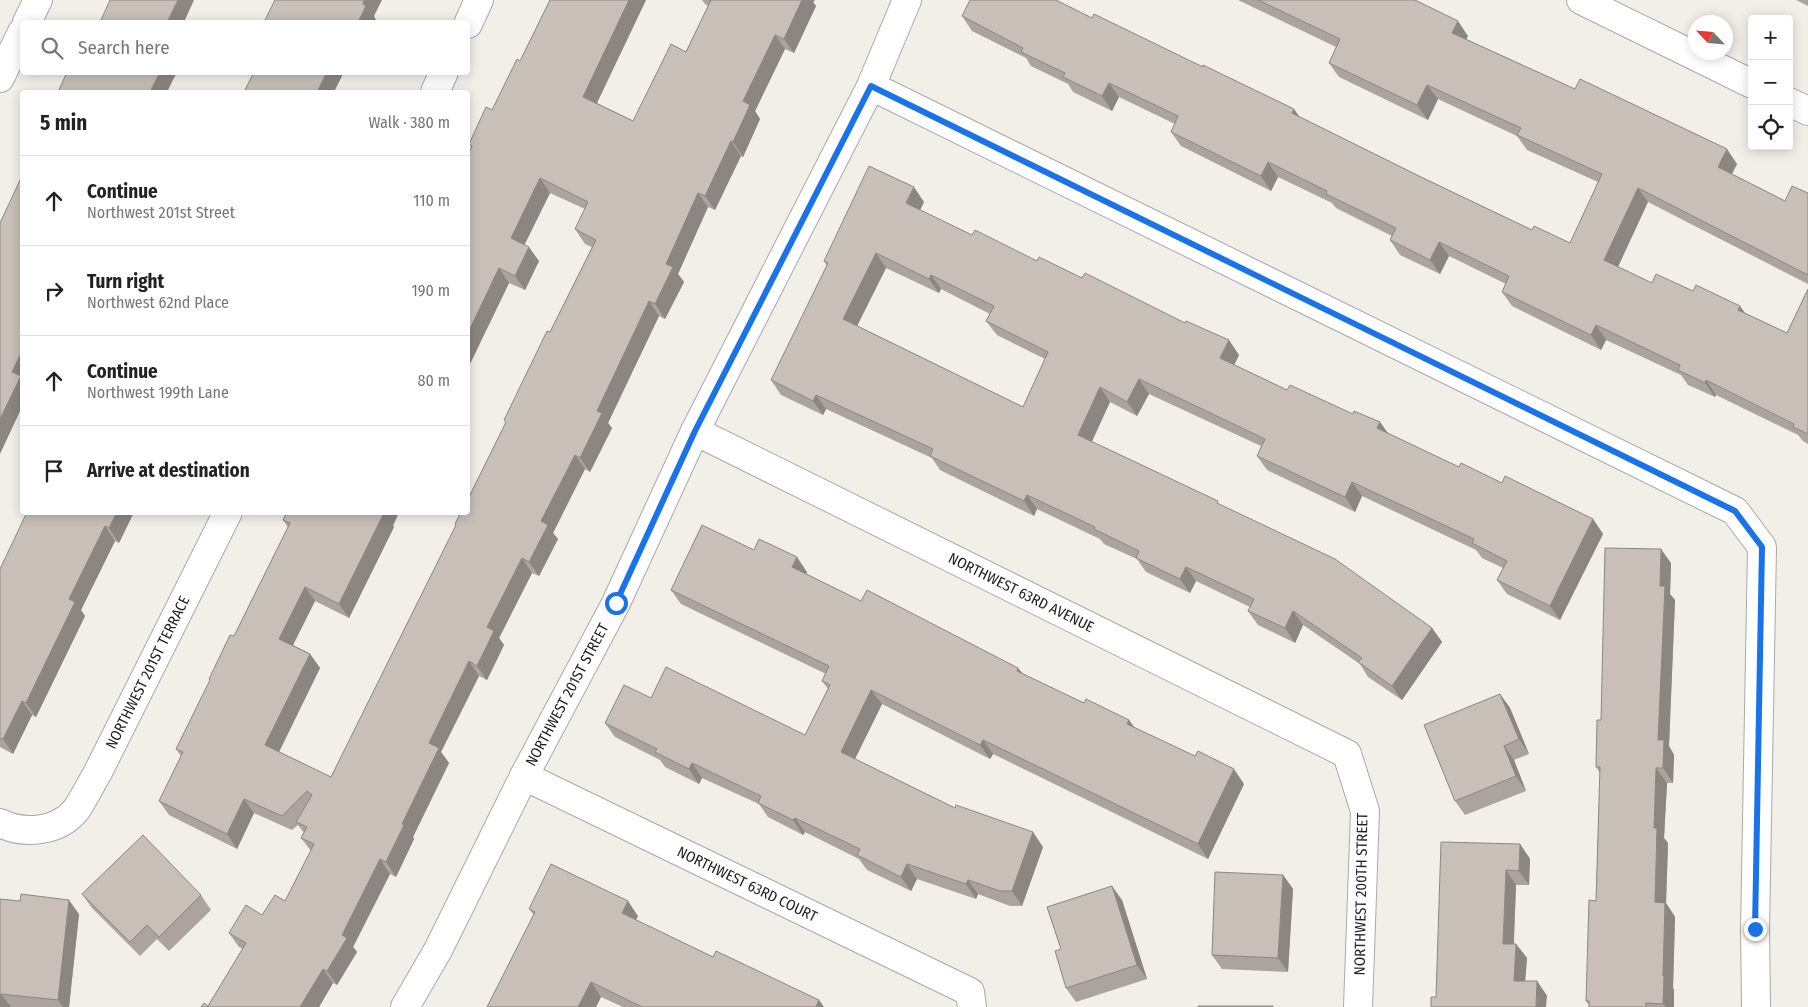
<!DOCTYPE html>
<meta charset="utf-8">
<style>
:root{--surface:#fff;--page:#f2f2f2;--text:#222;--muted:#767676;--line:#e0e0e0}
body{margin:0;font-family:"Fira Sans Condensed",sans-serif;background:var(--page);color:var(--text)}
.controls{position:absolute;right:15px;top:15px;display:grid;overflow:hidden;border-radius:5px;box-shadow:0 2px 12px #0003}
.controls button{width:45px;height:45px;display:grid;place-items:center;padding:0;border:0;border-bottom:1px solid var(--line);background:var(--surface);color:var(--text);font:25px sans-serif}
.compass{position:absolute;left:1688px;top:15px;width:45px;height:45px;border-radius:50%;background:var(--surface);box-shadow:0 2px 12px #0003;rotate:296deg}
.stop{position:absolute;width:15px;height:15px;margin:-11px;border:4px solid #1a73e8;border-radius:50%;background:#fff}
.stop.end{background:#1a73e8;border-color:#fff;box-shadow:0 1px 5px #0008}
.list{margin:0;padding:0;list-style:none}
h2{display:flex;justify-content:space-between;align-items:center;height:65px;margin:0;padding:0 20px;font-size:21px}
h2 small{font-size:16px;font-weight:400;color:var(--muted)}
.list li{display:grid;grid-template-columns:32px 1fr auto;gap:15px;align-items:center;box-sizing:border-box;height:90px;padding:0 20px;border-top:1px solid var(--line)}
.list b{display:block;font-size:19px;white-space:nowrap}
.list p{margin:0;font-size:16px;white-space:nowrap;color:var(--muted)}
.list em{font-size:16px;font-style:normal;color:var(--muted)}
.icon{flex:none;width:28px;height:28px;fill:none;stroke:currentColor;stroke-width:2;stroke-linecap:round;stroke-linejoin:round}
.map{position:relative;flex:none;width:1808px;height:1007px;overflow:hidden}
.search{position:absolute;background:var(--surface);box-shadow:0 2px 12px #0003;left:20px;top:20px;width:450px;height:55px;display:flex;align-items:center;gap:12px;box-sizing:border-box;padding:0 18px;border-radius:5px;color:var(--muted);font-size:19px}
.panel{position:absolute;background:var(--surface);box-shadow:0 2px 12px #0003;left:20px;top:90px;width:450px;height:425px;border-radius:5px}
.map>svg:first-child{display:block}
.lines{fill:none;stroke-linecap:round;stroke-linejoin:round}
.minor-casing{stroke:#a9a9a9;stroke-width:30}
.minor{stroke:#fff;stroke-width:28}
.wall{fill:#aba49e;fill-rule:evenodd}
.shaded-wall{fill:#8b8681}
.building{fill:#c7bfb8;stroke:#8b8681;fill-rule:evenodd}
.route{stroke:#1a73e8;stroke-width:6}
.labels{text-anchor:middle;stroke-width:5;stroke-linejoin:round;paint-order:stroke}
.street-label{font-size:15px;fill:#222;stroke:#fff}
</style>
<div class="map">
<svg width="1808" height="1007" viewBox="0 0 1808 1007">
<rect width="100%" height="100%" fill="#f2efe9"/>
<g class="lines">
<g class="minor-casing">
<g id="minor">
<path d="M1581,0L1752,84"/>
<path d="M27,22L38,0"/>
<path d="M468,24L479,0"/>
<path d="M0,78L22,32"/>
<path d="M871,86L1735,511L1762,547L1755,929L1756,1007"/>
<path d="M435,92L444,72"/>
<path d="M1789,102L1808,111"/>
<path id="s1" d="M695,431L1347,754L1365,811L1358,1007"/>
<path id="s2" d="M524,776L970,992L972,1007"/>
<path id="s3" d="M0,823C24,835 58,832 76,810C84,798 91,784 98,772L228,512"/>
<path id="s4" d="M405,1007L438,950L524,776L616,603L695,431L871,86L907,0"/>
</g>
</g>
<use href="#minor" class="minor"/>
</g>
<path class="wall" d="M550,0H646L597,103L633,121L686,52L708,6L705,4L702,0H815L813,2L816,6L794,53L785,49L755,111L760,119L743,157L741,156L715,210L708,207L678,274L684,282L665,319L659,316L608,423L612,428L590,472L585,469L553,533L558,539L539,576L532,573L499,638L504,645L487,680L479,676L441,752L449,763L413,837L414,839L396,877L390,874L353,947L357,952L337,985L333,983L319,1007H201L208,1006L243,949L239,947L229,933L262,915L285,901L311,851L301,838L304,833L298,825L292,830L254,813L237,849L169,815L159,801L181,756L176,749L210,680L209,679L234,636L288,527L283,520L287,512H399L393,526L394,527L349,618L315,601L293,645L310,654L320,668L279,752L331,777L456,526L455,524L506,423L504,420L550,332L592,247L585,244L575,229L585,209L550,193L524,245L539,261L525,290L509,283L468,368L471,147L469,144L492,110L520,61Z
M1238,0H1415L1468,36L1466,39L1737,164L1732,174L1785,201L1808,193V284L1648,202L1618,267L1652,283L1693,291L1745,313L1787,333L1808,289V444L1803,441L1798,435L1716,395L1715,397L1688,385L1681,375L1606,340L1601,350L1512,306L1502,292L1506,284L1449,256L1440,274L1400,255L1390,240L1392,236L1336,208L1332,203L1278,177L1271,191L1181,146L1171,132L1175,124L1119,97L1112,111L1073,92L1068,84L1031,66L1026,58L972,31L962,16L1092,18L1299,117L1421,177L1532,230L1570,243L1598,182L1527,150L1517,136L1438,99L1428,120L1339,77L1329,63L1336,47Z
M1796,0H1808V6Z
M924,202L920,210L972,235L1037,261L1239,355L1234,365L1287,390L1353,414L1380,422L1387,433L1459,467L1593,519L1603,534L1560,620L1507,594L1497,580L1503,568L1482,558L1476,550L1362,496L1355,512L1267,470L1257,456L1261,446L1149,394L1137,416L1110,402L1092,442L1220,505L1432,628L1442,642L1402,700L1368,677L1360,664L1303,625L1295,643L1258,625L1248,611L1250,607L1196,581L1190,593L1146,572L1137,559L1104,544L1100,539L1037,509L1034,516L940,470L932,458L826,409L823,415L781,395L771,380L827,266L824,261ZM886,268L939,293L941,289L990,314L986,321L997,335L1045,359L1023,407L857,326Z
M134,512L119,543L115,541L81,610L85,616L36,717L32,715L13,754L0,747V569Z
M754,550L807,572L806,574L861,601L1018,668L1024,675L1084,703L1129,720L1134,728L1244,784L1208,859L993,754L990,759L882,704L855,759L955,808L1043,847L1022,906H1010L978,894L976,899L917,879L911,891L867,870L859,859L805,832L803,835L768,817L759,804L702,778L699,784L665,767L660,760L615,737L605,723L651,698L805,735L828,689L822,681L826,674L681,604L671,590Z
M1671,563L1670,594L1675,600L1669,746L1674,755L1673,783H1667L1664,838L1668,843L1666,903L1675,917L1673,988L1674,990V1007H1589V1005L1586,1001L1596,901L1600,773L1596,767L1601,720Z
M1500,694L1510,708L1529,754L1514,760L1526,791L1465,815L1455,801Z
M1520,844L1530,859L1529,885H1516L1514,944H1516L1527,958L1525,981H1537L1547,996L1436,997Z
M1283,875L1293,889L1288,972L1222,969L1212,955Z
M82,894L201,895L211,910L169,951L157,939L140,956L92,908Z
M0,899L79,914L69,1007H0Z
M1122,900L1147,979L1076,1002L1066,988L1061,949Z
M529,909L638,916L636,920L713,957L824,1007H623L601,997L596,1007H487L534,915Z"/>
<path class="shaded-wall" d="M178,0H194L184,22H167Z
M364,0H382L374,16L376,20L375,22H358L363,4Z
M629,0H646L593,111L583,97Z
M802,0H815L813,2L816,6L794,53L784,39Z
M1458,21L1468,36L1462,47L1452,33Z
M775,35L785,49L755,111L760,119L743,157L733,142L743,101Z
M160,72H177L167,92H150Z
M327,72H344L334,92H317Z
M1109,83L1119,97L1112,111L1102,96Z
M1427,85L1438,99L1428,120L1417,105Z
M1294,109L1304,123L1292,113Z
M731,141L741,156L715,210L705,196Z
M1727,149L1737,164L1728,181L1718,167Z
M1268,162L1278,177L1271,191L1261,176Z
M540,178L550,193L521,252L511,238Z
M914,187L924,202L916,218L906,203Z
M1638,188L1648,202L1614,275L1604,260Z
M698,193L708,207L678,274L684,282L665,319L655,304L666,264Z
M1439,242L1449,256L1440,274L1430,260Z
M529,247L539,261L525,290L515,276Z
M876,253L886,268L853,334L843,319Z
M499,268L509,283L468,368V333Z
M931,275L941,289L939,293L929,279Z
M649,301L659,316L608,423L612,428L590,472L580,458L597,411Z
M1740,306L1750,320L1738,310Z
M1596,325L1606,340L1601,350L1591,335Z
M1229,340L1239,355L1230,373L1220,358Z
M22,351V407L0,454V419L12,372Z
M1139,379L1149,394L1137,416L1127,402Z
M1706,380L1716,395L1715,397L1705,383Z
M1100,387L1110,402L1088,449L1078,435Z
M816,395L826,409L823,415L813,401Z
M1380,422L1390,436L1377,428Z
M575,455L585,469L553,533L558,539L539,576L529,562L541,521Z
M1352,482L1362,496L1355,512L1345,497Z
M1027,495L1037,509L1034,516L1024,501Z
M117,512H134L119,543L109,528Z
M382,512H399L393,526L394,527L349,618L339,604Z
M1593,519L1603,534L1560,620L1550,606Z
M105,526L115,541L81,610L85,616L36,717L26,703L69,599Z
M1661,549L1671,563L1670,594L1675,600L1669,746L1674,755L1673,783L1663,768L1658,740L1660,586Z
M797,557L807,572L802,582L792,567Z
M522,558L532,573L499,638L504,645L487,680L477,666L487,627Z
M1186,567L1196,581L1190,593L1180,579Z
M305,587L315,601L289,653L279,639Z
M1293,611L1303,625L1295,643L1285,628Z
M1432,628L1442,642L1402,700L1392,686Z
M310,654L320,668L275,760L265,745Z
M469,661L479,676L441,752L449,763L413,837L414,839L396,877L386,862L402,824L429,743Z
M1018,668L1029,682L1017,671Z
M871,690L882,704L851,767L841,752Z
M1500,694L1510,708L1529,754L1519,739Z
M22,701L32,715L13,754L3,739Z
M1129,720L1139,734L1127,724Z
M983,740L993,754L990,759L980,745Z
M1504,746L1514,760L1526,791L1516,776Z
M692,763L702,778L699,784L689,769Z
M1656,768L1667,783L1664,838L1668,843L1666,903L1675,917L1673,988L1674,990V1007H1666L1663,1004V976L1655,902L1654,828Z
M1234,769L1244,784L1208,859L1198,844Z
M244,799L254,813L237,849L227,834Z
M795,818L805,832L803,835L793,820Z
M1033,832L1043,847L1022,906L1012,891Z
M1520,844L1530,859L1529,885L1519,871Z
M380,859L390,874L353,947L357,952L337,985L327,971L342,935Z
M907,864L917,879L911,891L901,877Z
M1506,870L1516,885L1513,958L1503,944Z
M1283,875L1293,889L1288,972L1278,958Z
M968,880L978,894L976,899L966,884Z
M1112,886L1122,900L1147,979L1137,965Z
M69,900L79,914L69,1007H63L58,1000Z
M628,901L638,916L632,927L622,913Z
M1516,944L1527,958L1524,995L1514,981Z
M323,969L333,983L319,1007H300Z
M1537,981L1547,996L1546,1007H1536Z
M591,982L601,997L596,1007H578Z
M1,994L11,1007H0V997Z
M819,1000L824,1007H816Z"/>
<path class="building" d="M110,0H178L167,22H100Z
M275,0H364L363,4L366,6L358,22H264Z
M550,0H629L583,97L633,121L671,44L686,52L711,0H802L784,39L775,35L743,101L750,105L733,142L731,141L705,196L698,193L666,264L673,267L655,304L649,301L597,411L602,413L580,458L575,455L541,521L548,525L529,562L522,558L487,627L494,631L477,666L469,661L429,743L439,748L402,824L404,825L386,862L380,859L342,935L347,938L327,971L323,969L300,1007H201L204,1003L208,1006L246,943L229,933L246,905L262,915L275,895L285,901L314,844L301,838L307,827L296,822L312,795L307,791L282,816L244,799L227,834L159,801L183,752L176,749L210,680L209,679L230,635L234,636L290,523L283,520L287,512L384,513L339,604L305,587L279,639L310,654L265,745L331,777L456,525L455,524L461,512H468V499L506,422L504,420L547,331L550,332L596,240L575,229L588,202L540,178L511,238L529,247L515,276L499,268L468,333V155L472,146L469,144L486,107L492,110L517,59L520,61Z
M970,0H1056L1092,18L1094,14L1203,67V65L1294,109L1292,113L1421,177L1532,230L1534,226L1570,243L1602,174L1517,135L1521,128L1427,85L1417,105L1329,63L1340,39L1258,0H1415L1458,21L1452,33L1575,89L1580,79L1727,149L1718,167L1785,201L1792,186L1808,193V275L1638,188L1604,260L1652,283L1656,274L1693,291L1696,285L1740,306L1738,310L1787,333L1808,289V434L1793,427L1794,424L1706,380L1705,383L1678,370L1680,365L1596,325L1591,335L1502,292L1509,276L1439,242L1430,260L1390,240L1396,228L1326,194L1327,191L1268,162L1261,176L1171,132L1178,116L1109,83L1102,96L1063,77L1065,73L1021,52L1023,48L962,16Z
M67,72H160L150,92H58Z
M254,72H327L317,92H244Z
M869,166L914,187L906,203L972,235L975,230L1037,261L1039,257L1082,278L1085,273L1185,323L1186,321L1229,340L1220,358L1287,390L1290,385L1353,414L1354,411L1380,422L1377,428L1459,467L1461,463L1502,483L1505,476L1593,519L1550,606L1497,580L1507,561L1472,543L1474,539L1352,482L1345,497L1257,456L1265,439L1139,379L1127,402L1100,387L1078,435L1218,501L1217,503L1335,559L1432,628L1392,686L1358,662L1362,658L1293,611L1285,628L1248,611L1254,599L1186,567L1180,579L1136,558L1139,551L1094,529L1095,527L1027,495L1024,501L930,456L933,449L816,395L813,401L771,380L828,263L824,261ZM876,253L929,279L931,275L994,306L986,321L1048,352L1023,407L843,319Z
M22,176V351L12,372L21,376L0,419V223Z
M27,512H117L109,528L105,526L69,599L75,602L26,703L22,701L3,739L0,738V569Z
M702,525L754,550L759,539L797,557L792,567L861,601L867,590L1018,668L1017,671L1084,703L1086,699L1129,720L1127,724L1195,756L1198,751L1234,769L1198,844L983,740L980,745L871,690L841,752L955,808L956,805L1033,832L1012,891H1000L968,880L966,884L907,864L901,877L857,855L860,849L795,818L793,820L758,803L761,796L692,763L689,769L655,752L657,749L605,723L624,685L651,698L666,667L805,735L830,685L822,681L829,666L671,590Z
M1605,548L1661,549L1660,586H1665L1658,740H1664L1663,768H1656L1654,828H1657L1655,902L1665,903L1663,976H1664L1663,1004L1646,1003V1007H1589V1001H1586L1589,900L1596,901L1600,767H1596L1597,720H1601Z
M1500,694L1519,739L1504,746L1516,776L1455,801L1424,725Z
M143,835L201,895L159,937L147,925L130,942L82,894Z
M1441,842L1520,844L1519,871L1506,870L1503,944H1516L1514,981H1537L1536,1007H1431V997H1436Z
M551,864L628,901L622,913L713,957L716,951L819,1000L816,1007H642L591,982L578,1007H487L535,912L529,909Z
M1215,872L1283,875L1278,958L1212,955Z
M1112,886L1137,965L1066,988L1055,951L1061,949L1047,907Z
M21,894L69,900L58,1000L1,994L0,997V899L20,901Z
M1198,1006H1273V1007H1198Z"/>
<g class="lines">
<path class="route" d="M616,603L695,431L871,86L1735,511L1762,547L1755,929"/>
</g>
<g class="labels">
<g class="street-label">
<text dy="5" stroke="none"><textPath href="#s1" startOffset="364">NORTHWEST 63RD AVENUE</textPath></text>
<text dy="5" stroke="none"><textPath href="#s3" startOffset="238">NORTHWEST 201ST TERRACE</textPath></text>
<text dy="5" stroke="none"><textPath href="#s4" startOffset="352">NORTHWEST 201ST STREET</textPath></text>
<text dy="5" stroke="none"><textPath href="#s2" startOffset="248">NORTHWEST 63RD COURT</textPath></text>
<text transform="translate(1361 894) rotate(-89)" y="5">NORTHWEST 200TH STREET</text>
</g>
</g>
</svg>
<div class="controls">
<button>+</button>
<button>−</button>
<button><svg class="icon" aria-label="locate" viewBox="0 0 24 24"><circle cx="12" cy="12" r="6"/><path d="M12 2v4M12 18v4M2 12h4M18 12h4"/></svg></button>
</div>
<svg class="compass" viewBox="-18 -18 36 36"><path d="M0-13l5 13h-10z" fill="#e53935"/><path d="M0 13l5-13h-10z" fill="#767676"/></svg>
<div class="stop" style="left:616px;top:603px"></div>
<div class="stop end" style="left:1755px;top:929px"></div>
<div class="search"><svg class="icon" aria-label="search" viewBox="0 0 24 24"><circle cx="10" cy="10" r="6"/><path d="M15 15l6 6"/></svg>Search here</div>
<section class="panel">
<h2>5 min<small>Walk · 380 m</small></h2>
<ul class="list">
<li><svg class="icon" aria-label="ahead" viewBox="0 0 24 24"><path d="M12 20V5M6 11l6-6 6 6"/></svg><div><b>Continue</b><p>Northwest 201st Street</p></div><em>110 m</em></li>
<li><svg class="icon" aria-label="right" viewBox="0 0 24 24"><path d="M7 20v-9h11M14 6l5 5-5 5"/></svg><div><b>Turn right</b><p>Northwest 62nd Place</p></div><em>190 m</em></li>
<li><svg class="icon" aria-label="ahead" viewBox="0 0 24 24"><path d="M12 20V5M6 11l6-6 6 6"/></svg><div><b>Continue</b><p>Northwest 199th Lane</p></div><em>80 m</em></li>
<li><svg class="icon" aria-label="arrive" viewBox="0 0 24 24"><path d="M6 21V4h12l-3 4 3 4H6"/></svg><div><b>Arrive at destination</b></div></li>
</ul>
</section>
</div>
